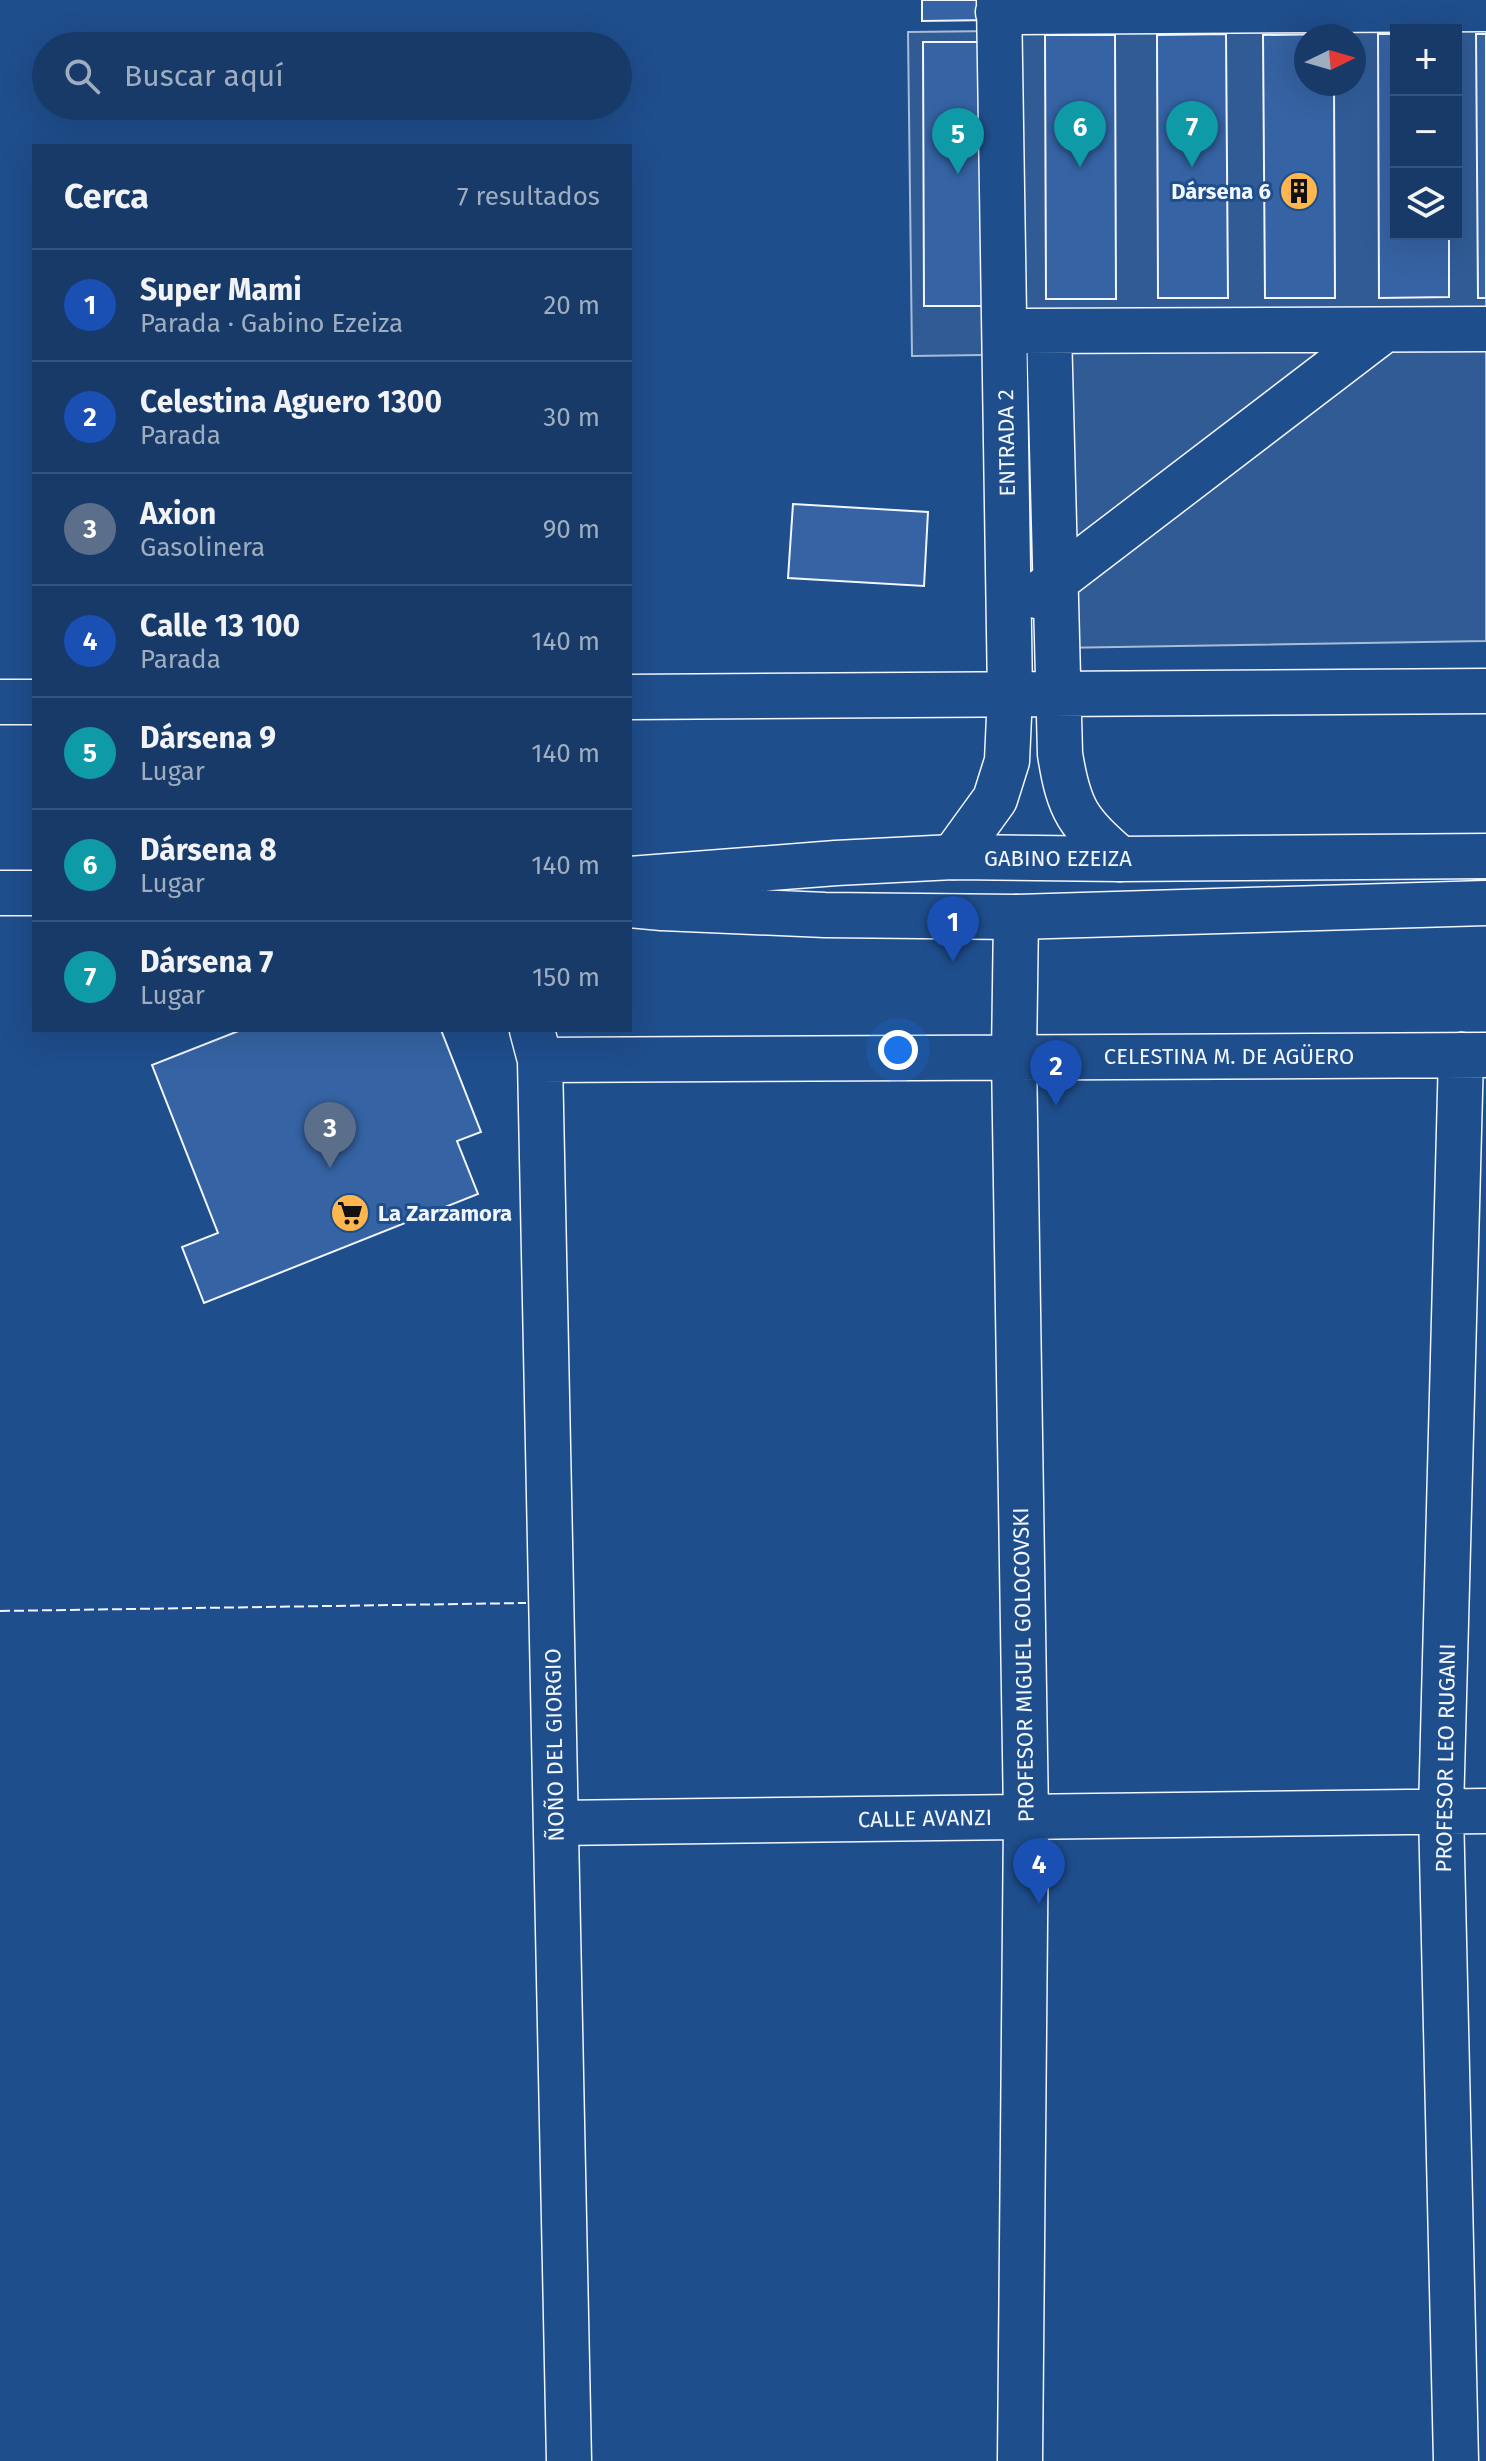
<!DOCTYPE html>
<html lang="es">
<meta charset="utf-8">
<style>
:root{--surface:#173a69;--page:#20416f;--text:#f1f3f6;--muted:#9eadc0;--line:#36547d;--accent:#ffb74d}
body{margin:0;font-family:"Fira Sans",sans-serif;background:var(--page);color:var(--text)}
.controls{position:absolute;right:24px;top:24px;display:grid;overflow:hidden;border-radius:0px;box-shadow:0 8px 32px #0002}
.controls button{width:72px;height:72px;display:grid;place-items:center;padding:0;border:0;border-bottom:2px solid var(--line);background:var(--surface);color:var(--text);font:40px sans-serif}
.compass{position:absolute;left:1294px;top:24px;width:72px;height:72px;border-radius:50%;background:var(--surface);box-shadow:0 8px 32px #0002;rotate:85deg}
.you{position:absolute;left:898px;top:1050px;width:28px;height:28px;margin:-20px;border:6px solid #fff;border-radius:50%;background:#1a73e8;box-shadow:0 0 0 12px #1a73e833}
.badge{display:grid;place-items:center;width:52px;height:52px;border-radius:50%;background:var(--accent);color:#fff;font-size:26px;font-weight:700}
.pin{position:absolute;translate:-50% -66px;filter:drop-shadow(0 2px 4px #0008)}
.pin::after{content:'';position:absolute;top:42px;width:28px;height:24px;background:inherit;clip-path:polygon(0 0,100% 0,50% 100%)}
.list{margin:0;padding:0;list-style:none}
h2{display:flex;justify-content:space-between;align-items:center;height:104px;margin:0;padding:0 32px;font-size:34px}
h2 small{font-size:26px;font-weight:400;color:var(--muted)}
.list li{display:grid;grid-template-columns:52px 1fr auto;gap:24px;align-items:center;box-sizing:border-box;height:112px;padding:0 32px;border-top:2px solid var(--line)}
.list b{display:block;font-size:30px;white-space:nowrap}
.list p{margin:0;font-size:26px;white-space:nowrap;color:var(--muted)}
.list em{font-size:26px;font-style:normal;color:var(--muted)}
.icon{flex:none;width:44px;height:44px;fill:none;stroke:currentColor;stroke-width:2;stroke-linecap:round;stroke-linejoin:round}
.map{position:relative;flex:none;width:1486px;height:2461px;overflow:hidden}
.search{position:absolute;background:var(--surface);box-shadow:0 8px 32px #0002;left:32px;top:32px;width:600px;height:88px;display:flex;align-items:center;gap:20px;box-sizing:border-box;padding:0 28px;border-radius:44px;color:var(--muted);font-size:30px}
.panel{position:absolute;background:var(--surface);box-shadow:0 8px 32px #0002;left:32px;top:144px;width:600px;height:888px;border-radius:0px}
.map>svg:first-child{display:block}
.built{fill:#305b95;stroke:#a8bbd7;stroke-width:2;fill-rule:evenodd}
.building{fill:#3563a3;stroke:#f2f6ff;stroke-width:2}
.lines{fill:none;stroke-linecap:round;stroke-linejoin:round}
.minor-casing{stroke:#f2f6ff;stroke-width:47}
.major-casing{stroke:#f2f6ff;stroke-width:47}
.minor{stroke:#1f4e8c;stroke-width:44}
.major{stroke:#1f4e8c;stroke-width:44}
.fence{stroke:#f2f6ff;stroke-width:2;stroke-dasharray:10 4;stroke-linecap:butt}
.labels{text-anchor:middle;stroke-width:6;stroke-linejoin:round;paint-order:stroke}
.poi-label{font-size:22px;font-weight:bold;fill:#f2f6ff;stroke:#1f4e8c;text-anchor:end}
.street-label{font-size:22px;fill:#f2f6ff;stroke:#1f4e8c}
</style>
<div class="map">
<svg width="1486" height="2461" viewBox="0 0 1486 2461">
<rect width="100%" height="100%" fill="#1f4e8c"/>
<path class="built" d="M1486,25V641L1056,648L1049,354L912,356L908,32ZM1396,30H1456V234H1396ZM1306,36H1354V84H1306Z"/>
<path class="building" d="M922,0H990V20L922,21Z
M1226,34L1228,298H1158L1157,35Z
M1334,34V36H1306V84H1334L1335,298H1265L1263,35Z
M1378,34H1396V234H1449V297L1379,298Z
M1476,34H1486V298H1478Z
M1045,35H1115L1116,299H1046Z
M923,42H992L993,306H924Z
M793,504L928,512L924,586L788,578Z
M241,1030H441L481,1132L457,1141L478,1194L204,1303L182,1247L218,1233L152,1065Z"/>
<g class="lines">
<g class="minor-casing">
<path id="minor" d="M998,12L1486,9
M1022,331L1486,329
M1049,331L1060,754C1069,811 1078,822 1120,859
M1036,596L1384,330
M630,697L1486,691
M0,702H34
M953,857L995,799L1007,761L1010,694L999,0
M1016,917L1014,1057L1026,1817L1020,2461
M532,1030L540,1060L569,2461
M540,1060L1486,1055
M556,1823L1486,1811
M1456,2461L1441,1811L1461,1055"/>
</g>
<g class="major-casing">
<path id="major" d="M630,879L836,863L953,857L1120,859L1486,856
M0,893H34
M630,905L662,908L825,915L1016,917L1486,903"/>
</g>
<use href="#minor" class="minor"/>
<use href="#major" class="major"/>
<path class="fence" d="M0,1611L526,1603"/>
</g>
<defs>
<g id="building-disc" transform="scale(2)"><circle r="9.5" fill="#ffb74d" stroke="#1f4e8c"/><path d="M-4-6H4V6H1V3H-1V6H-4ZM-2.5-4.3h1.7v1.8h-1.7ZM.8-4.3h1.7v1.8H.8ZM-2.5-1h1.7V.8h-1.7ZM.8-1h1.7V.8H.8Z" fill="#111"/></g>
<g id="supermarket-disc" transform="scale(2)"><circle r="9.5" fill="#ffb74d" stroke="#1f4e8c"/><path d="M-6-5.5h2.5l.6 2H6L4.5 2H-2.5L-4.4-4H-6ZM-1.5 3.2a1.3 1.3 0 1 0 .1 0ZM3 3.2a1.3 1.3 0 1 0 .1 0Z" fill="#111"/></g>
</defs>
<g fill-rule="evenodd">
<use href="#building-disc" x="1299" y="191"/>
<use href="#supermarket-disc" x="350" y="1213"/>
</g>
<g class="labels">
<g class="poi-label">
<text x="1271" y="199">Dársena 6</text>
<text x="378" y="1221" text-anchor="start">La Zarzamora</text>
</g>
<g class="street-label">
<text transform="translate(1006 443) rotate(-91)" y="8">ENTRADA 2</text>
<text x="1058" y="866">GABINO EZEIZA</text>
<text x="1229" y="1064">CELESTINA M. DE AGÜERO</text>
<text transform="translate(1023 1665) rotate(-91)" y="8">PROFESOR MIGUEL GOLOCOVSKI</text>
<text transform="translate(554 1745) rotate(-91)" y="8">ÑOÑO DEL GIORGIO</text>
<text transform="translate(1445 1758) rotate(-89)" y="8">PROFESOR LEO RUGANI</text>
<text transform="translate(925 1818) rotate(-1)" y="8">CALLE AVANZI</text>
</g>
</g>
</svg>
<div class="controls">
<button>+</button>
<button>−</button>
<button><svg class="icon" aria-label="layers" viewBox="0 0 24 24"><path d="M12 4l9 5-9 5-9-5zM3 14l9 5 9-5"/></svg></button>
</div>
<svg class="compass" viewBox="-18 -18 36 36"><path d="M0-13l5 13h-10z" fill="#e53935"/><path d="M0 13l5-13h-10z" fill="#9eadc0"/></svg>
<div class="you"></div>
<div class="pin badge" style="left:953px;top:962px;background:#1a4fb4">1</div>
<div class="pin badge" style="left:1056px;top:1106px;background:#1a4fb4">2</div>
<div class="pin badge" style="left:330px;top:1168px;background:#5c6f8a">3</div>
<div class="pin badge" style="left:1039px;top:1904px;background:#1a4fb4">4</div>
<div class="pin badge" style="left:958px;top:174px;background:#0f9aa8">5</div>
<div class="pin badge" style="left:1080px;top:167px;background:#0f9aa8">6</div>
<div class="pin badge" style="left:1192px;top:167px;background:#0f9aa8">7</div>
<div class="search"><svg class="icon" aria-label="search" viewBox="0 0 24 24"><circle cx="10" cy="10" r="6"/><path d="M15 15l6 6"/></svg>Buscar aquí</div>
<section class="panel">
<h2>Cerca<small>7 resultados</small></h2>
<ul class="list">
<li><span class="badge" style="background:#1a4fb4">1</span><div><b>Super Mami</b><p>Parada · Gabino Ezeiza</p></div><em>20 m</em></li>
<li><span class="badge" style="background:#1a4fb4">2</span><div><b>Celestina Aguero 1300</b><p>Parada</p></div><em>30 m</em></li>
<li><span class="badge" style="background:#5c6f8a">3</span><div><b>Axion</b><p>Gasolinera</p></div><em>90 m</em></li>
<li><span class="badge" style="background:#1a4fb4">4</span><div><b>Calle 13 100</b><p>Parada</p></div><em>140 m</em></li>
<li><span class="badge" style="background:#0f9aa8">5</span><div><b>Dársena 9</b><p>Lugar</p></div><em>140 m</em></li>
<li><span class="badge" style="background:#0f9aa8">6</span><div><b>Dársena 8</b><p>Lugar</p></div><em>140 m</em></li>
<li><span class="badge" style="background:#0f9aa8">7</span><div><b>Dársena 7</b><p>Lugar</p></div><em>150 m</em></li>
</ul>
</section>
</div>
